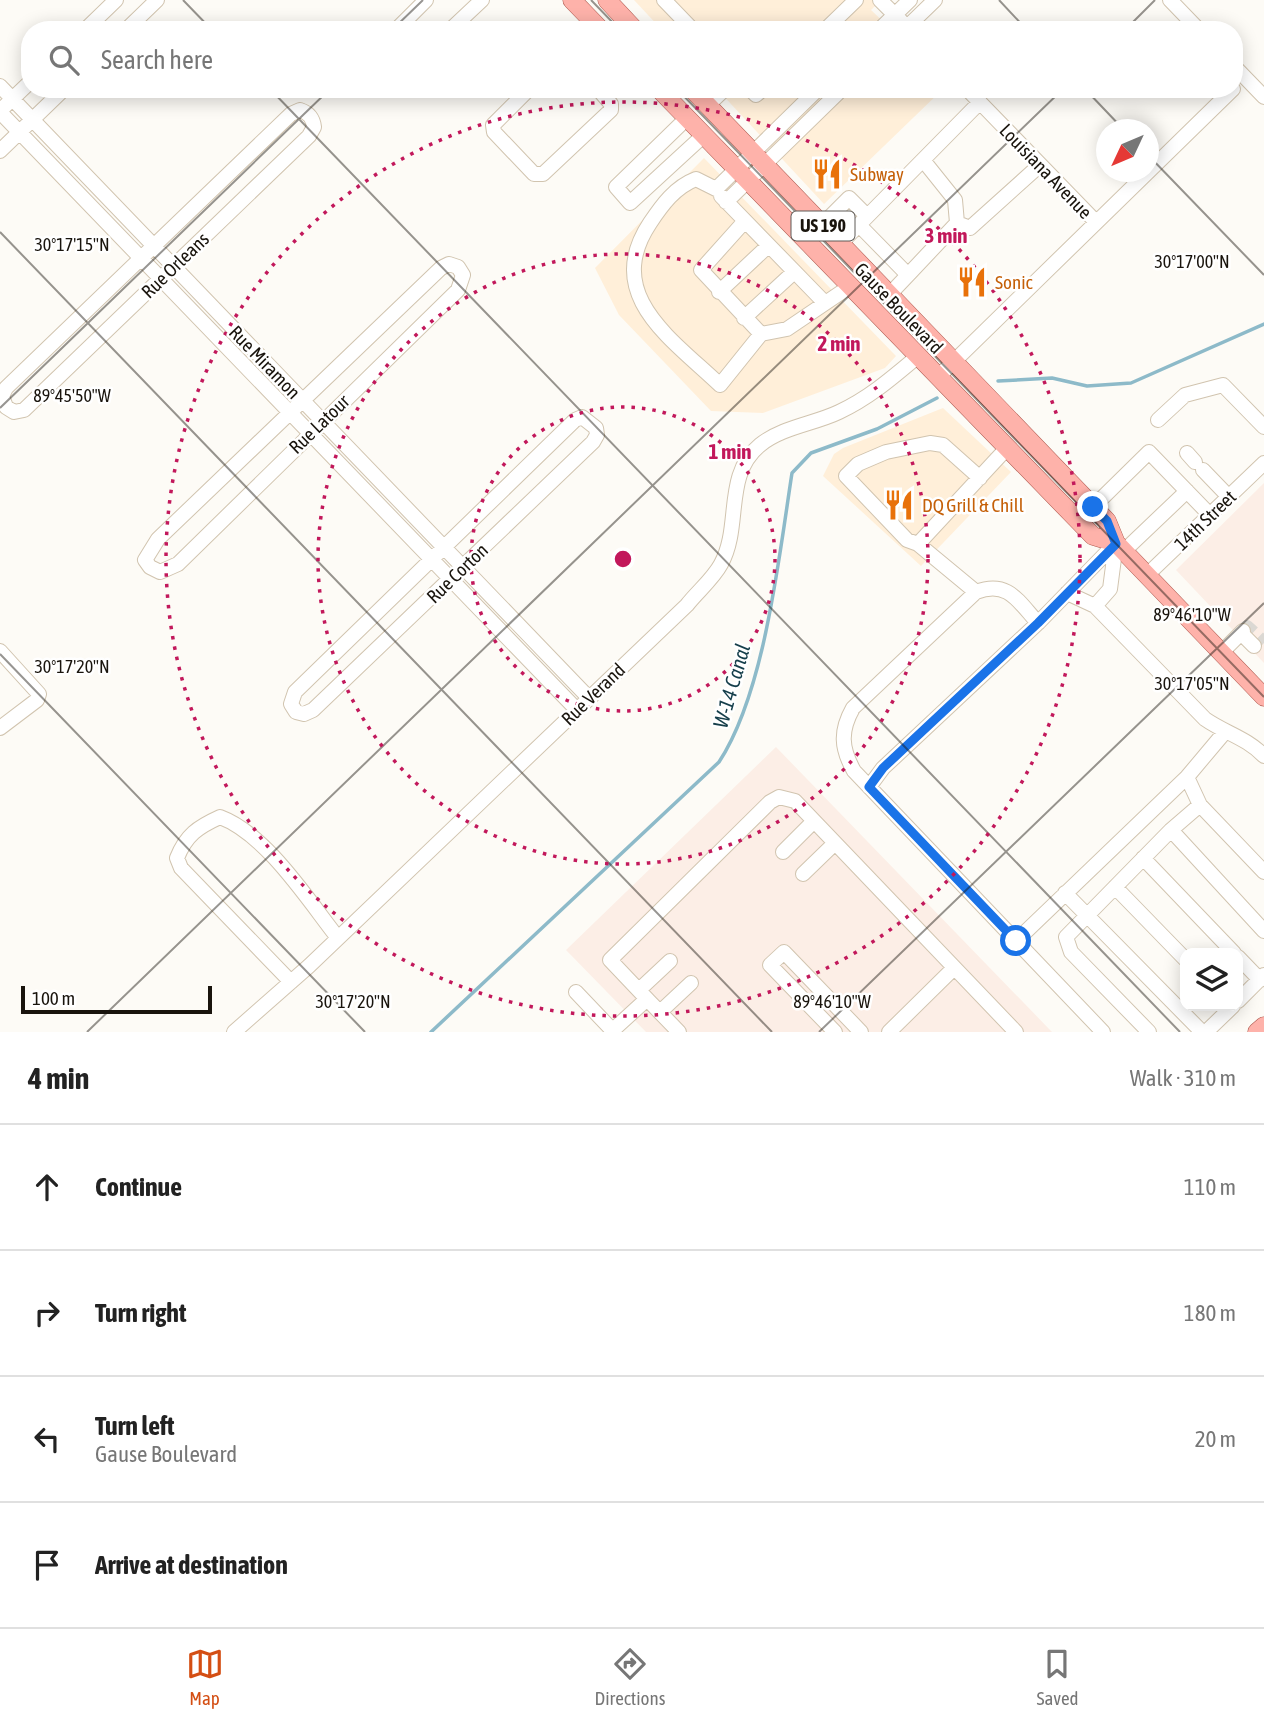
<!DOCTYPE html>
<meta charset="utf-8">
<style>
:root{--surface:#fff;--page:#f6f6f6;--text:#222;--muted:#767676;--line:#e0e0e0;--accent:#d44e13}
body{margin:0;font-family:"Asap Condensed",sans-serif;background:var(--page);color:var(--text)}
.controls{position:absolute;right:21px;bottom:21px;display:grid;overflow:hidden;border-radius:14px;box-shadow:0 4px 18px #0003}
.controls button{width:63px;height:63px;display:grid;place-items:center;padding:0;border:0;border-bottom:2px solid var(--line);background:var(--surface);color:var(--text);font:35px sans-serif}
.compass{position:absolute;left:1096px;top:119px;width:63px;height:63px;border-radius:50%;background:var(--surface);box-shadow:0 4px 18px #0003;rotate:226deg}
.scale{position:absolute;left:21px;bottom:18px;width:191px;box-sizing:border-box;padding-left:7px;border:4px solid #19140d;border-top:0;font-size:19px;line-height:24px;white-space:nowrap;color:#19140d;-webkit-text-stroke:5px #fff;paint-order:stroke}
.stop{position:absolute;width:21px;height:21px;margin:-16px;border:5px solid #1a73e8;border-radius:50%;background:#fff}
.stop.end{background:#1a73e8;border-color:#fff;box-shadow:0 2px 7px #0008}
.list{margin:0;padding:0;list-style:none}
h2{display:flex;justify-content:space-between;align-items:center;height:91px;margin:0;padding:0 28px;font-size:30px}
h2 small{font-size:23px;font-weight:400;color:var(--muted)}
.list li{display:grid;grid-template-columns:46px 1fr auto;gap:21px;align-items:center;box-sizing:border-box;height:126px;padding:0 28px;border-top:2px solid var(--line)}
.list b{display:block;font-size:26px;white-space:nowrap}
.list p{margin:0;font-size:23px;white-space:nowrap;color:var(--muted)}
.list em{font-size:23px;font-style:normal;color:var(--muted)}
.icon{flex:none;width:38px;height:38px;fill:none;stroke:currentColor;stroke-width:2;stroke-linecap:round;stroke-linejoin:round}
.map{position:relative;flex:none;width:1264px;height:1032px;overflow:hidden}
.search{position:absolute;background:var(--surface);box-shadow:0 4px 18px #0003;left:21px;right:21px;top:21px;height:77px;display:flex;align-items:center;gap:18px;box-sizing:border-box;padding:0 24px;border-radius:28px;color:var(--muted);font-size:26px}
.sheet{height:595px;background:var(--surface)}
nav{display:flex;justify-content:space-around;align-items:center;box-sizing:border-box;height:98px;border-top:2px solid var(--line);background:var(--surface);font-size:19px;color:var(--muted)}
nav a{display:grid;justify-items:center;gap:4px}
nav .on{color:var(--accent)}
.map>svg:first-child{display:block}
.built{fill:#ffefd9}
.medical{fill:#fceee6}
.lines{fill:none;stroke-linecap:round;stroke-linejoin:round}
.stream{stroke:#8dbac9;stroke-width:3.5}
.minor-tunnel{stroke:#dbd8d3;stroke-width:14;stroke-dasharray:14 7;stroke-linecap:butt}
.minor-casing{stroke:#d1c4af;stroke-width:16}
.major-casing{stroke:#ad594e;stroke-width:19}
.minor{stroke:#fff;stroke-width:14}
.major{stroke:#feb2aa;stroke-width:18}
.route{stroke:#1a73e8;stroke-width:9}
.ticks{fill:none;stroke:#19140d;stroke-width:2;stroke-opacity:0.45}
.ring{fill:none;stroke:#c2185b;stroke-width:3.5;stroke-dasharray:3.5 7}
.labels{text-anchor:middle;stroke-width:5;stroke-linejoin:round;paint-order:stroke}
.shield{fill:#fff;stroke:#5e5a56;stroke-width:2}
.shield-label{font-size:18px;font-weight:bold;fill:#19140d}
.street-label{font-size:19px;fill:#19140d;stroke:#fff}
.food-label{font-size:19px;fill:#c56008;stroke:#fff;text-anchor:start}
.water-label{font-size:21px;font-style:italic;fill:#153e4a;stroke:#fff}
.ticks-label{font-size:18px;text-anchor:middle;fill:#19140d;stroke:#fff;stroke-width:5;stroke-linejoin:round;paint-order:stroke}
.centre{fill:#c2185b;stroke:#fff;stroke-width:3.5}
.ring-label{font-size:21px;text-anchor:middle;font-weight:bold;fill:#c2185b;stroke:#fff;stroke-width:5;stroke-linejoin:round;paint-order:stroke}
</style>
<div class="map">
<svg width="1264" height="1032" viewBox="0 0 1264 1032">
<rect width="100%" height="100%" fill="#fdfbf6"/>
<path class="built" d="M634,0H881L871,10L892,30H662Z
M717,89H943L824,204Z
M704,158L896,356L885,368L763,413L711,411L619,315L595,268Z
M943,408L1011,472L921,566L823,476L834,454L843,448Z"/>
<path class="medical" d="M1264,483V663L1176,570Z
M776,747L1052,1032H646L566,950Z"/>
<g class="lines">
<path class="stream" d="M998,381L1052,378L1087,386L1131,383L1264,324
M431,1032L719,762C765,692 779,556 792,473L811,453L877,429L937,398"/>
<path class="minor-tunnel" d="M1243,631L1247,627L1264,643"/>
<g class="minor-casing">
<path id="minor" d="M664,0L693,30
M880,0L901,21
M1170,0L1199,30
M85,30L116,0
M126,30L157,0
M396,30L426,0
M450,30L482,0
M825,30L856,0
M879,30L910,0
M904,30L935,0
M1234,66L1264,97
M0,86L589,698
M529,89L493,125L494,132L534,174H543L611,110V104L598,89
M750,89L756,95L763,89
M967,89L1096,222
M708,105L725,89
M5,106L30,82
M300,110C309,113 313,118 314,127L309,136L24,410L14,412L6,407L2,396L6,388L291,114Z
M0,112L577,710
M687,118L616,187L630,203L704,135
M0,151L64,89
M923,160L955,200L957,223
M721,196L825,303
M726,202L842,89
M744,222L701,270L761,334L787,329L849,287
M822,225L849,198L867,216
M859,225L908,275L889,295
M840,244L980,102
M449,264L458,267L463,275L458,290L178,564L160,572L150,567L145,560L158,539L441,268Z
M908,275L957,223L970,228L1040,165
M719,292L768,246
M744,318L794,272
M761,334L720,385C672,339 602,295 650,223C662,205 675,187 696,179L716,189L818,89
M938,377L1233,89
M582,417L596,428L597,435L593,442L313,710L304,714L296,712L291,704L295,692L575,420Z
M1158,420L1185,395L1223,385L1264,427
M1187,453L1195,462
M1203,470L1229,497
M980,478L943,445L930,443L886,452L858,464L846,476L907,540L918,544L1007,448
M1093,507L1149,452L1210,515
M918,544L976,592
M1124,551L1187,491
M1146,576L1264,463
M1067,593L1095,606L1205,719C1225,733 1247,738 1264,756
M1095,606L1110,589L1116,543
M1038,623C1018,601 1008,580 976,592L853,708C840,731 841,748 854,771L1103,1032
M1241,633L1254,646
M0,651L39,694L37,700L0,728
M1221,653L1243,631
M1187,777L1200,805L1264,872
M869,787L883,768L1038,623L1116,543
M1171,830L1264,931
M783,852L814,821
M1143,858L1234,953
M803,874L835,843
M1115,887L1185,959
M1065,893L1202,1032
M1016,941L1187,777L1224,733
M1238,957L1260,980
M291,982L181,868L177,858C186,835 198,827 220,817C266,834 308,900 338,938
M639,990L670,961
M576,992L614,1032
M647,999L679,1032
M1238,1001L1264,975
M660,1012L691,983
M613,1030L647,999L610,960L770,802L779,797L795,801L1016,1032
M234,1032L309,966L687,605C697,592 713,579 721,564C742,526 723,475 760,445C782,427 814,424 839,412C869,398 892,378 917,357
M835,1032L770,965L784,952L861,1032
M889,1032L954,968
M1149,1032L1071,952L1066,937L1171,830L1200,805
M1206,1032L1233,1006"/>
</g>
<g class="major-casing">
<path id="major" d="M572,0L601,30
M607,0L635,30
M659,89L1093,536L1116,543
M692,89L1107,521L1116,543L1264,697
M1257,1032L1264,1026"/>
</g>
<use href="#minor" class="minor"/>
<use href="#major" class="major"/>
</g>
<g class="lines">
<path class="route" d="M1016,941L869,787L883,768L1038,623L1116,544L1107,521L1093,507"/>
</g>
<path class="ticks" d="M183,0L212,30M591,0L620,30M999,0L1027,30M392,30L423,0M1125,30L1155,0M270,89L1180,1032M677,89L1264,697M1085,89L1124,130M1148,155L1264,275M0,232L772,1032M0,408L330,89M0,654L365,1032M87,1032L1063,89M819,1032L1264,603"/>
<g class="ring">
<circle cx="623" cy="559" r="152"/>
<circle cx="623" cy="559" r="305"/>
<circle cx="623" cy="559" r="457"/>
</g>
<defs>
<g id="restaurant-bare" transform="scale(2.415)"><path d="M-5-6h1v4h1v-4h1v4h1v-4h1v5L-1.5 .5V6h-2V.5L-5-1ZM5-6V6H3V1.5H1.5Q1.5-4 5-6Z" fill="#e8710a" stroke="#fff" stroke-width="2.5" paint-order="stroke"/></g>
</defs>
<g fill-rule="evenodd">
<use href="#restaurant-bare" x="827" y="174"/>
<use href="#restaurant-bare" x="972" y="282"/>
<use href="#restaurant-bare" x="899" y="505"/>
</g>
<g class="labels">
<rect class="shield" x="791.5" y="211.5" width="63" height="29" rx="5"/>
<g class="shield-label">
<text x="823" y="232">US 190</text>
</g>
<g class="street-label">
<text transform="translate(1046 171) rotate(46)" y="7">Louisiana Avenue</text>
<text transform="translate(175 265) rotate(-44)" y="7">Rue Orleans</text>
<text transform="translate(899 308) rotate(46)" y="7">Gause Boulevard</text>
<text transform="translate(265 362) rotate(46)" y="7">Rue Miramon</text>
<text transform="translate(319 424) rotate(-44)" y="7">Rue Latour</text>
<text transform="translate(1205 520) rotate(-44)" y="7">14th Street</text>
<text transform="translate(457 573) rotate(-44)" y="7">Rue Corton</text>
<text transform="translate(593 694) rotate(-44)" y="7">Rue Verand</text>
</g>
<g class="food-label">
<text x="850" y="181">Subway</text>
<text x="995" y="289">Sonic</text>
<text x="922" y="512">DQ Grill &amp; Chill</text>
</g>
<g class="water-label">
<text transform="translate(732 686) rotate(-74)" y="7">W-14 Canal</text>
</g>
</g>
<g class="ticks-label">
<text x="72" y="251">30°17'15"N</text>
<text x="1192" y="268">30°17'00"N</text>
<text x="72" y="402">89°45'50"W</text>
<text x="1192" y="621">89°46'10"W</text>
<text x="72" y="673">30°17'20"N</text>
<text x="1192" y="690">30°17'05"N</text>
<text x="353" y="1008">30°17'20"N</text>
<text x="832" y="1008">89°46'10"W</text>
</g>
<circle cx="623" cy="559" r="10" class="centre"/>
<g class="ring-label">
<text x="946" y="243">3 min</text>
<text x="839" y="351">2 min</text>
<text x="730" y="459">1 min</text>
</g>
</svg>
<div class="controls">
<button><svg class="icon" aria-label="layers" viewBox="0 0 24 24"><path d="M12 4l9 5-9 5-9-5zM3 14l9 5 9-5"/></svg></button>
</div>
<svg class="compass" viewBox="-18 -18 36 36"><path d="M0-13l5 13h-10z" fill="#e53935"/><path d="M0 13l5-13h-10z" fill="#767676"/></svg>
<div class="scale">100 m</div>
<div class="stop" style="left:1016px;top:941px"></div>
<div class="stop end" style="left:1093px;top:507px"></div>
<div class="search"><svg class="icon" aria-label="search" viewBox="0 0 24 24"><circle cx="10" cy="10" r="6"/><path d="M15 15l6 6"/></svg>Search here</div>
</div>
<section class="sheet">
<h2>4 min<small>Walk · 310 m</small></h2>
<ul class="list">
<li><svg class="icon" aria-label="ahead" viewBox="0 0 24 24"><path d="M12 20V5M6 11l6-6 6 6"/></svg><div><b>Continue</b></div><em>110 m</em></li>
<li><svg class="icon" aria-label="right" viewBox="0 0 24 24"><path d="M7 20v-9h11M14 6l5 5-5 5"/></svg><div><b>Turn right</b></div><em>180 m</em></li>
<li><svg class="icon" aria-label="left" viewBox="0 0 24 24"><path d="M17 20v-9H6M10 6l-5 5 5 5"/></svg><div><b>Turn left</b><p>Gause Boulevard</p></div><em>20 m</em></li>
<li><svg class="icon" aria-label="arrive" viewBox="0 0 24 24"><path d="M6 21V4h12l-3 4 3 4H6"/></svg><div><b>Arrive at destination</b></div></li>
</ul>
</section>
<nav>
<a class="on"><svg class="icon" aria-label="map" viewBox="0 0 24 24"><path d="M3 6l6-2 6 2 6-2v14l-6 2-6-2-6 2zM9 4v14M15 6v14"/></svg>Map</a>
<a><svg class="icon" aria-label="directions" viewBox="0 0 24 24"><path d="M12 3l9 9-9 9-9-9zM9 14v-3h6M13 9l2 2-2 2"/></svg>Directions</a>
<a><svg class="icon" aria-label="saved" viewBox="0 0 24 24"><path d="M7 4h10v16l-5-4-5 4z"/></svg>Saved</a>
</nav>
